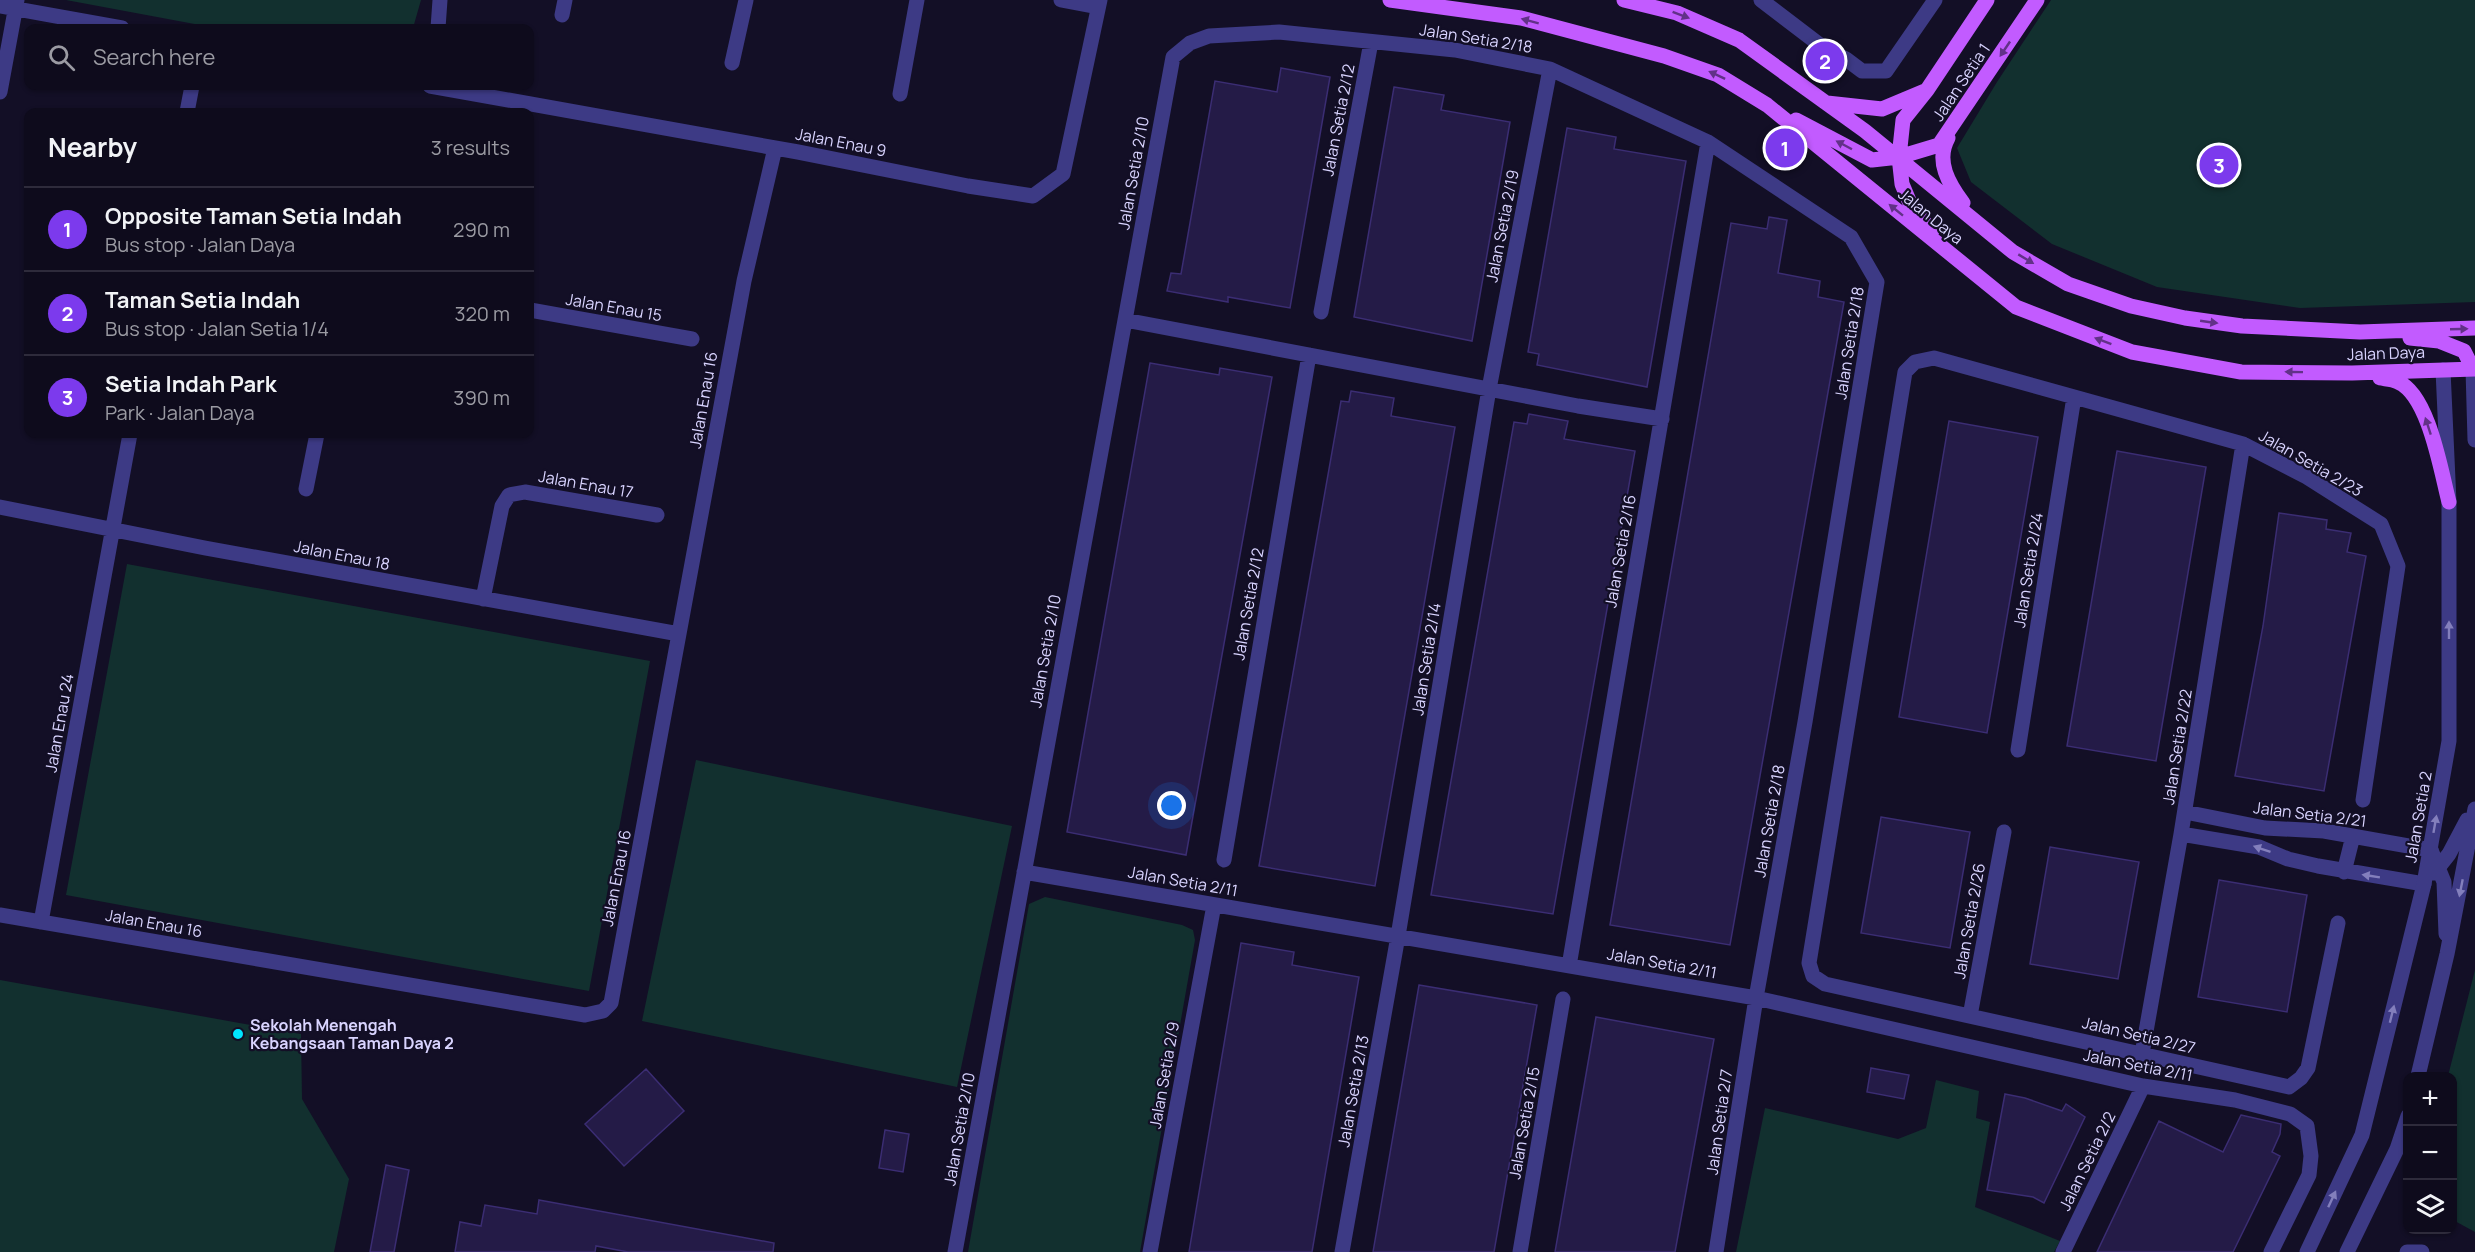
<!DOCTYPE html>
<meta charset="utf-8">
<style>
:root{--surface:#0e0b1c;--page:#171425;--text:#f1f3f6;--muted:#9b9ba3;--line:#2e2b3b;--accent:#7c3aed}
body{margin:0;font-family:Manrope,sans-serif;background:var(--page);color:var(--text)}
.controls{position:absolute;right:18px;bottom:18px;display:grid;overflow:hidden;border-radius:12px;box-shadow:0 2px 4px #0004}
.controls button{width:54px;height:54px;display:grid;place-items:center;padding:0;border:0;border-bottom:2px solid var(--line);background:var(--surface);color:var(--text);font:30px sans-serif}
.you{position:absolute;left:1172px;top:806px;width:21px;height:21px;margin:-15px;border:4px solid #fff;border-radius:50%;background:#1a73e8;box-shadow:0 0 0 9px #1a73e833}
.badge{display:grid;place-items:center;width:39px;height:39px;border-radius:50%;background:var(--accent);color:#fff;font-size:20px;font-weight:700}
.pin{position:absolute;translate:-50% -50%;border:3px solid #fff;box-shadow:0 2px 6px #0006}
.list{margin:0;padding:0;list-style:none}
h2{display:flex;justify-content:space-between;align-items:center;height:78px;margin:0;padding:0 24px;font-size:26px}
h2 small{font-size:20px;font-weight:400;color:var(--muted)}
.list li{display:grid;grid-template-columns:39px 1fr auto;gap:18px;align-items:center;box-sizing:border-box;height:84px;padding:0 24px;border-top:2px solid var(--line)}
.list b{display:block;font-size:22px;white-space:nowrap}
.list p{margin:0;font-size:20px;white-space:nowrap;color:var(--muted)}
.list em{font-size:20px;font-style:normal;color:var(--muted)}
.icon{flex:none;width:33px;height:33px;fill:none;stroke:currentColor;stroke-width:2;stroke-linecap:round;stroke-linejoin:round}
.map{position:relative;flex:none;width:2475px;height:1252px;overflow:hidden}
.search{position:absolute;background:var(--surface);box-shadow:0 2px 4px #0004;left:24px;top:24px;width:510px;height:66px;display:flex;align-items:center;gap:15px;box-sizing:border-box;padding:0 21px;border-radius:12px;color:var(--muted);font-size:22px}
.panel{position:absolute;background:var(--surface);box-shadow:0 2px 4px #0004;left:24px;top:108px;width:510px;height:330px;border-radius:12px}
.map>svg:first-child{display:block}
.green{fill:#12302f}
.building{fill:#241b47;stroke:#3b2d73;stroke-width:1.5}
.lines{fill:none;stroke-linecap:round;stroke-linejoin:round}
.minor{stroke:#3d3a85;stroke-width:15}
.tertiary{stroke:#3d3a85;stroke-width:15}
.primary{stroke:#c25bff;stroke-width:15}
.oneway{fill:#623188}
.oneway2{fill:#837fbc}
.poi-dot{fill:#00e5ff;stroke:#130f26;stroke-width:2}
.labels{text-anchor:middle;stroke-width:4.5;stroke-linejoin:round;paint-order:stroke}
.street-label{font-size:16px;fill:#d9d4ff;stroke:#130f26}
.poi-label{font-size:16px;font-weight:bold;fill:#d9d4ff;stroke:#130f26;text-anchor:start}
</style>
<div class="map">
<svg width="2475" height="1252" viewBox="0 0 2475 1252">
<rect width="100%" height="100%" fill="#130f26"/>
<path class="green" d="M66,0H421L413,28H216Z
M2051,0H2475V302L2300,308L2157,287L2052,244L1971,182L1957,148L1997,82Z
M127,564L650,661L589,991L66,895Z
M696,760L1012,826L957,1087L642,1021Z
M1045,897L1182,925L1193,930L1195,940L1140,1252H968L1029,904Z
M2475,970V1232L2453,1220L2452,1076H2448Z
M0,980L301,1034L302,1099L349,1179L334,1252H0Z
M1936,1080L1979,1091L1976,1118L1990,1122L1975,1207L2060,1241L2054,1252H1736L1765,1108L1898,1139L1926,1128Z"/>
<path class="building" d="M1281,68L1330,77L1290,308L1228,297V302L1167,291L1171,273L1181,274L1215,81L1277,92Z
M1394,87L1444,95L1441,110L1510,122L1472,341L1354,317Z
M1567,128L1616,137L1614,149L1686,161L1647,387L1537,365L1539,354L1528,352Z
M1769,217L1787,220L1778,273L1820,281L1818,297L1844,302L1730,945L1610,925L1731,223L1767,229Z
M1150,363L1219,375L1220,368L1272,377L1186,855L1067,832Z
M1351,391L1394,398L1391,416L1455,427L1375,886L1259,866L1341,401L1349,402Z
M1529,414L1568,421L1564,439L1635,451L1553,914L1431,895L1514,422L1527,424Z
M1949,421L2038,437L1987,733L1899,717Z
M2117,451L2206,467L2156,761L2067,746Z
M2279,513L2327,520L2326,529L2351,533L2347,552L2366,556L2324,791L2235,776L2263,626Z
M1881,817L1970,832L1950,948L1861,933Z
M2050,847L2139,862L2118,979L2030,964Z
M2219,880L2307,895L2287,1012L2198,997Z
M1241,943L1294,952L1292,965L1359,977L1312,1252H1189Z
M1419,985L1537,1005L1494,1252H1373Z
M1596,1017L1714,1039L1675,1252H1555Z
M1871,1068L1909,1075L1904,1099L1867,1092Z
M646,1069L684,1111L624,1166L585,1124Z
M2005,1094L2025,1098L2062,1111L2066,1104L2085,1117L2044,1203L2033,1197L1987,1190Z
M2241,1115L2281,1124L2280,1134L2272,1152L2280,1156L2233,1252H2097L2159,1121L2223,1152Z
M885,1130L909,1134L903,1172L879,1168Z
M386,1165L409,1170L394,1252H370Z
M539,1200L774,1243L773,1252H628L596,1246L595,1252H455L460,1222L481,1226L485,1205L537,1214Z"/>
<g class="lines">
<path class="minor" d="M1061,0L1098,7
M1761,0L1820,45L1846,59L1862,71H1886L1935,0
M0,6L122,28
M562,15L565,0
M438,28L440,0
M732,63L746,0
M430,86L798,152L968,186L1033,196L1063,174L1100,0
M0,92L17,0
M900,94L917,0
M187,112L192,86
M530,310L692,339
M1321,312L1371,42
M1125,320L1578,406L1662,419
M306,489L317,434
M0,507L205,548L679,634
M483,599L502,506L509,495L525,492L657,515
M2018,750L2074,397
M2185,812L2265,828L2324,831L2431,850
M2181,834L2259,847L2288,859L2318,866L2424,884
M1224,860L1309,355
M1024,872L1756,998L2143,1086L2235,1100L2290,1114L2307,1126L2311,1156L2309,1175L2271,1252
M2344,872L2353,836
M0,915L585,1015L603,1011L611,1003L744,281L775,148
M41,922L130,434
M2338,923L2308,1068L2301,1078L2289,1087L1825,984L1813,976L1809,963L1905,372L1915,362L1934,358L2243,444L2305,476L2381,524L2398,566L2363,800
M1569,966L1708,142
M1970,1016L2004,832
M2142,1054L2181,834L2243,444
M955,1252L1173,57L1190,43L1209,36L1279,32L1455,50L1550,69L1708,142L1851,237L1877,282L1805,722L1756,998L1716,1252
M1150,1252L1214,905
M1342,1252L1398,936L1489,389L1550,69
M1520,1252L1563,999
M2063,1252L2143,1086
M2407,1252H2422"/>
<path class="tertiary" d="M2473,369L2475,440
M2431,850L2444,882L2446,934
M2434,873L2449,854L2467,820
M2418,1076L2447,954L2475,809
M2307,1252L2362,1135L2424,884L2449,741V502L2443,370
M2347,1252L2397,1149L2408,1116"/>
<path class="primary" d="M1390,0L1521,18L1664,56L1718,75L1767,105L2016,307L2132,352L2241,372L2352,373L2475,369
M1624,0L1677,13L1739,40L1865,131L2013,252L2068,284L2131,306L2185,318L2242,326L2360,332L2475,328
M1827,103L1882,109L1925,91
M1796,120L1872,160L1899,157L1939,145L2037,0
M1948,138C1935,161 1949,184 1963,203
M1932,231L1912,208L1902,184L1899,157L1903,120L1927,90L1987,0
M2410,338L2439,341L2464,351L2473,369
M2380,378C2385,379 2393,379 2398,382C2429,395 2441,472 2449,502"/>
</g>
<defs><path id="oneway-solid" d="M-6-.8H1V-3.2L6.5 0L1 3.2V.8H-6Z" transform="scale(1.5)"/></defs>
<g class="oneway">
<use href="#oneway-solid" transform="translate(1681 15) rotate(21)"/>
<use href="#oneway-solid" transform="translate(1530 21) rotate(-165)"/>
<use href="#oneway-solid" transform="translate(2005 49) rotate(124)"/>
<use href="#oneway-solid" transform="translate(1717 75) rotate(-155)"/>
<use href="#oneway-solid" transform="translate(1844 145) rotate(-152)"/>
<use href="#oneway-solid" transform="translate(1896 210) rotate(-141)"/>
<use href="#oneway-solid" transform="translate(2026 259) rotate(31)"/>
<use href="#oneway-solid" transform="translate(2209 322) rotate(8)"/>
<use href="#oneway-solid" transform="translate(2459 329) rotate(-2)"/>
<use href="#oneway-solid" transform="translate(2103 341) rotate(-159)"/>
<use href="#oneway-solid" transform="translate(2294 372) rotate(-179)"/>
<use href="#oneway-solid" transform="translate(2428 426) rotate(-108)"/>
</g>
<g class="oneway2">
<use href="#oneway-solid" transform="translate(2449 630) rotate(-90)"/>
<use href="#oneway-solid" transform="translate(2435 824) rotate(-80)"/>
<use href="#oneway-solid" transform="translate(2262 849) rotate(-161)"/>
<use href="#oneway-solid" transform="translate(2371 876) rotate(-171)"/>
<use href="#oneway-solid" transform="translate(2461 888) rotate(101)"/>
<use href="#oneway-solid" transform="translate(2392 1014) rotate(-76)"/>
<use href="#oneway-solid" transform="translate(2332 1199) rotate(-65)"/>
</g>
<circle class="poi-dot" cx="238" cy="1034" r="6"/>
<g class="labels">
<g class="street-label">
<text transform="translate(1476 38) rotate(9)" y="6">Jalan Setia 2/18</text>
<text transform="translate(1961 82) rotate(-56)" y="6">Jalan Setia 1</text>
<text transform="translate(1338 120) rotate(-79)" y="6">Jalan Setia 2/12</text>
<text transform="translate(841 142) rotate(11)" y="6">Jalan Enau 9</text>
<text transform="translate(1133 173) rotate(-80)" y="6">Jalan Setia 2/10</text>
<text transform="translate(1931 216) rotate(39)" y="6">Jalan Daya</text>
<text transform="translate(1502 226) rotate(-79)" y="6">Jalan Setia 2/19</text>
<text transform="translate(614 307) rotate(10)" y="6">Jalan Enau 15</text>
<text transform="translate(1849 343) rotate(-81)" y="6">Jalan Setia 2/18</text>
<text transform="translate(2386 353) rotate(-2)" y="6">Jalan Daya</text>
<text transform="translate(703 400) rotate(-80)" y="6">Jalan Enau 16</text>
<text transform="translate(2311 463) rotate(30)" y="6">Jalan Setia 2/23</text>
<text transform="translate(586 484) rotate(10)" y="6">Jalan Enau 17</text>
<text transform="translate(1620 551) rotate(-80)" y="6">Jalan Setia 2/16</text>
<text transform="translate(342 555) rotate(11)" y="6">Jalan Enau 18</text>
<text transform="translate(2028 570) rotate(-81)" y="6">Jalan Setia 2/24</text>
<text transform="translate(1248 604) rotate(-80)" y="6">Jalan Setia 2/12</text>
<text transform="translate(1045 651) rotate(-80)" y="6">Jalan Setia 2/10</text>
<text transform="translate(1426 659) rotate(-81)" y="6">Jalan Setia 2/14</text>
<text transform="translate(59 723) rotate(-80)" y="6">Jalan Enau 24</text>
<text transform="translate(2177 747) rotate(-81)" y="6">Jalan Setia 2/22</text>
<text transform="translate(2310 814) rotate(7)" y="6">Jalan Setia 2/21</text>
<text transform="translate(2418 817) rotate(-80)" y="6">Jalan Setia 2</text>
<text transform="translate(1769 821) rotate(-80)" y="6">Jalan Setia 2/18</text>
<text transform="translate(616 878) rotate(-79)" y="6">Jalan Enau 16</text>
<text transform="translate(1183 881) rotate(10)" y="6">Jalan Setia 2/11</text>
<text transform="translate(1969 921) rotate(-80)" y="6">Jalan Setia 2/26</text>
<text transform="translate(154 923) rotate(10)" y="6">Jalan Enau 16</text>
<text transform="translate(1662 963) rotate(10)" y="6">Jalan Setia 2/11</text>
<text transform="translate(2139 1035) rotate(13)" y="6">Jalan Setia 2/27</text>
<text transform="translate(2138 1065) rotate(11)" y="6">Jalan Setia 2/11</text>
<text transform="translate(1164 1075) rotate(-80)" y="6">Jalan Setia 2/9</text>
<text transform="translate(1353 1091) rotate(-80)" y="6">Jalan Setia 2/13</text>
<text transform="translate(1719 1122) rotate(-82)" y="6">Jalan Setia 2/7</text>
<text transform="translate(1524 1123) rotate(-80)" y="6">Jalan Setia 2/15</text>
<text transform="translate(959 1129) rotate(-80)" y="6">Jalan Setia 2/10</text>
<text transform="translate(2087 1161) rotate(-64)" y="6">Jalan Setia 2/2</text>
</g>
<g class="poi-label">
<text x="250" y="1031">Sekolah Menengah<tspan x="250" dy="18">Kebangsaan Taman Daya 2</tspan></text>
</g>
</g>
</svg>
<div class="controls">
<button>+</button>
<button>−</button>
<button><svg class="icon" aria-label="layers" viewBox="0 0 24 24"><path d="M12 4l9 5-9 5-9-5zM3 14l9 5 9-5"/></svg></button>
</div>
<div class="you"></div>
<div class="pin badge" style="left:1785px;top:148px">1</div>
<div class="pin badge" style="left:1825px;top:61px">2</div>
<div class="pin badge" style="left:2219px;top:165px">3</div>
<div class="search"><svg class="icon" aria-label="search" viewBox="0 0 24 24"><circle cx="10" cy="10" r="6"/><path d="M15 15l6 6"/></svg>Search here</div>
<section class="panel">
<h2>Nearby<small>3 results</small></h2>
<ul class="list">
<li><span class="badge">1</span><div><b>Opposite Taman Setia Indah</b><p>Bus stop · Jalan Daya</p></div><em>290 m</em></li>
<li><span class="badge">2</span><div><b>Taman Setia Indah</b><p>Bus stop · Jalan Setia 1/4</p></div><em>320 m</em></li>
<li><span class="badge">3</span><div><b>Setia Indah Park</b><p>Park · Jalan Daya</p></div><em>390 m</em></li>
</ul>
</section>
</div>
